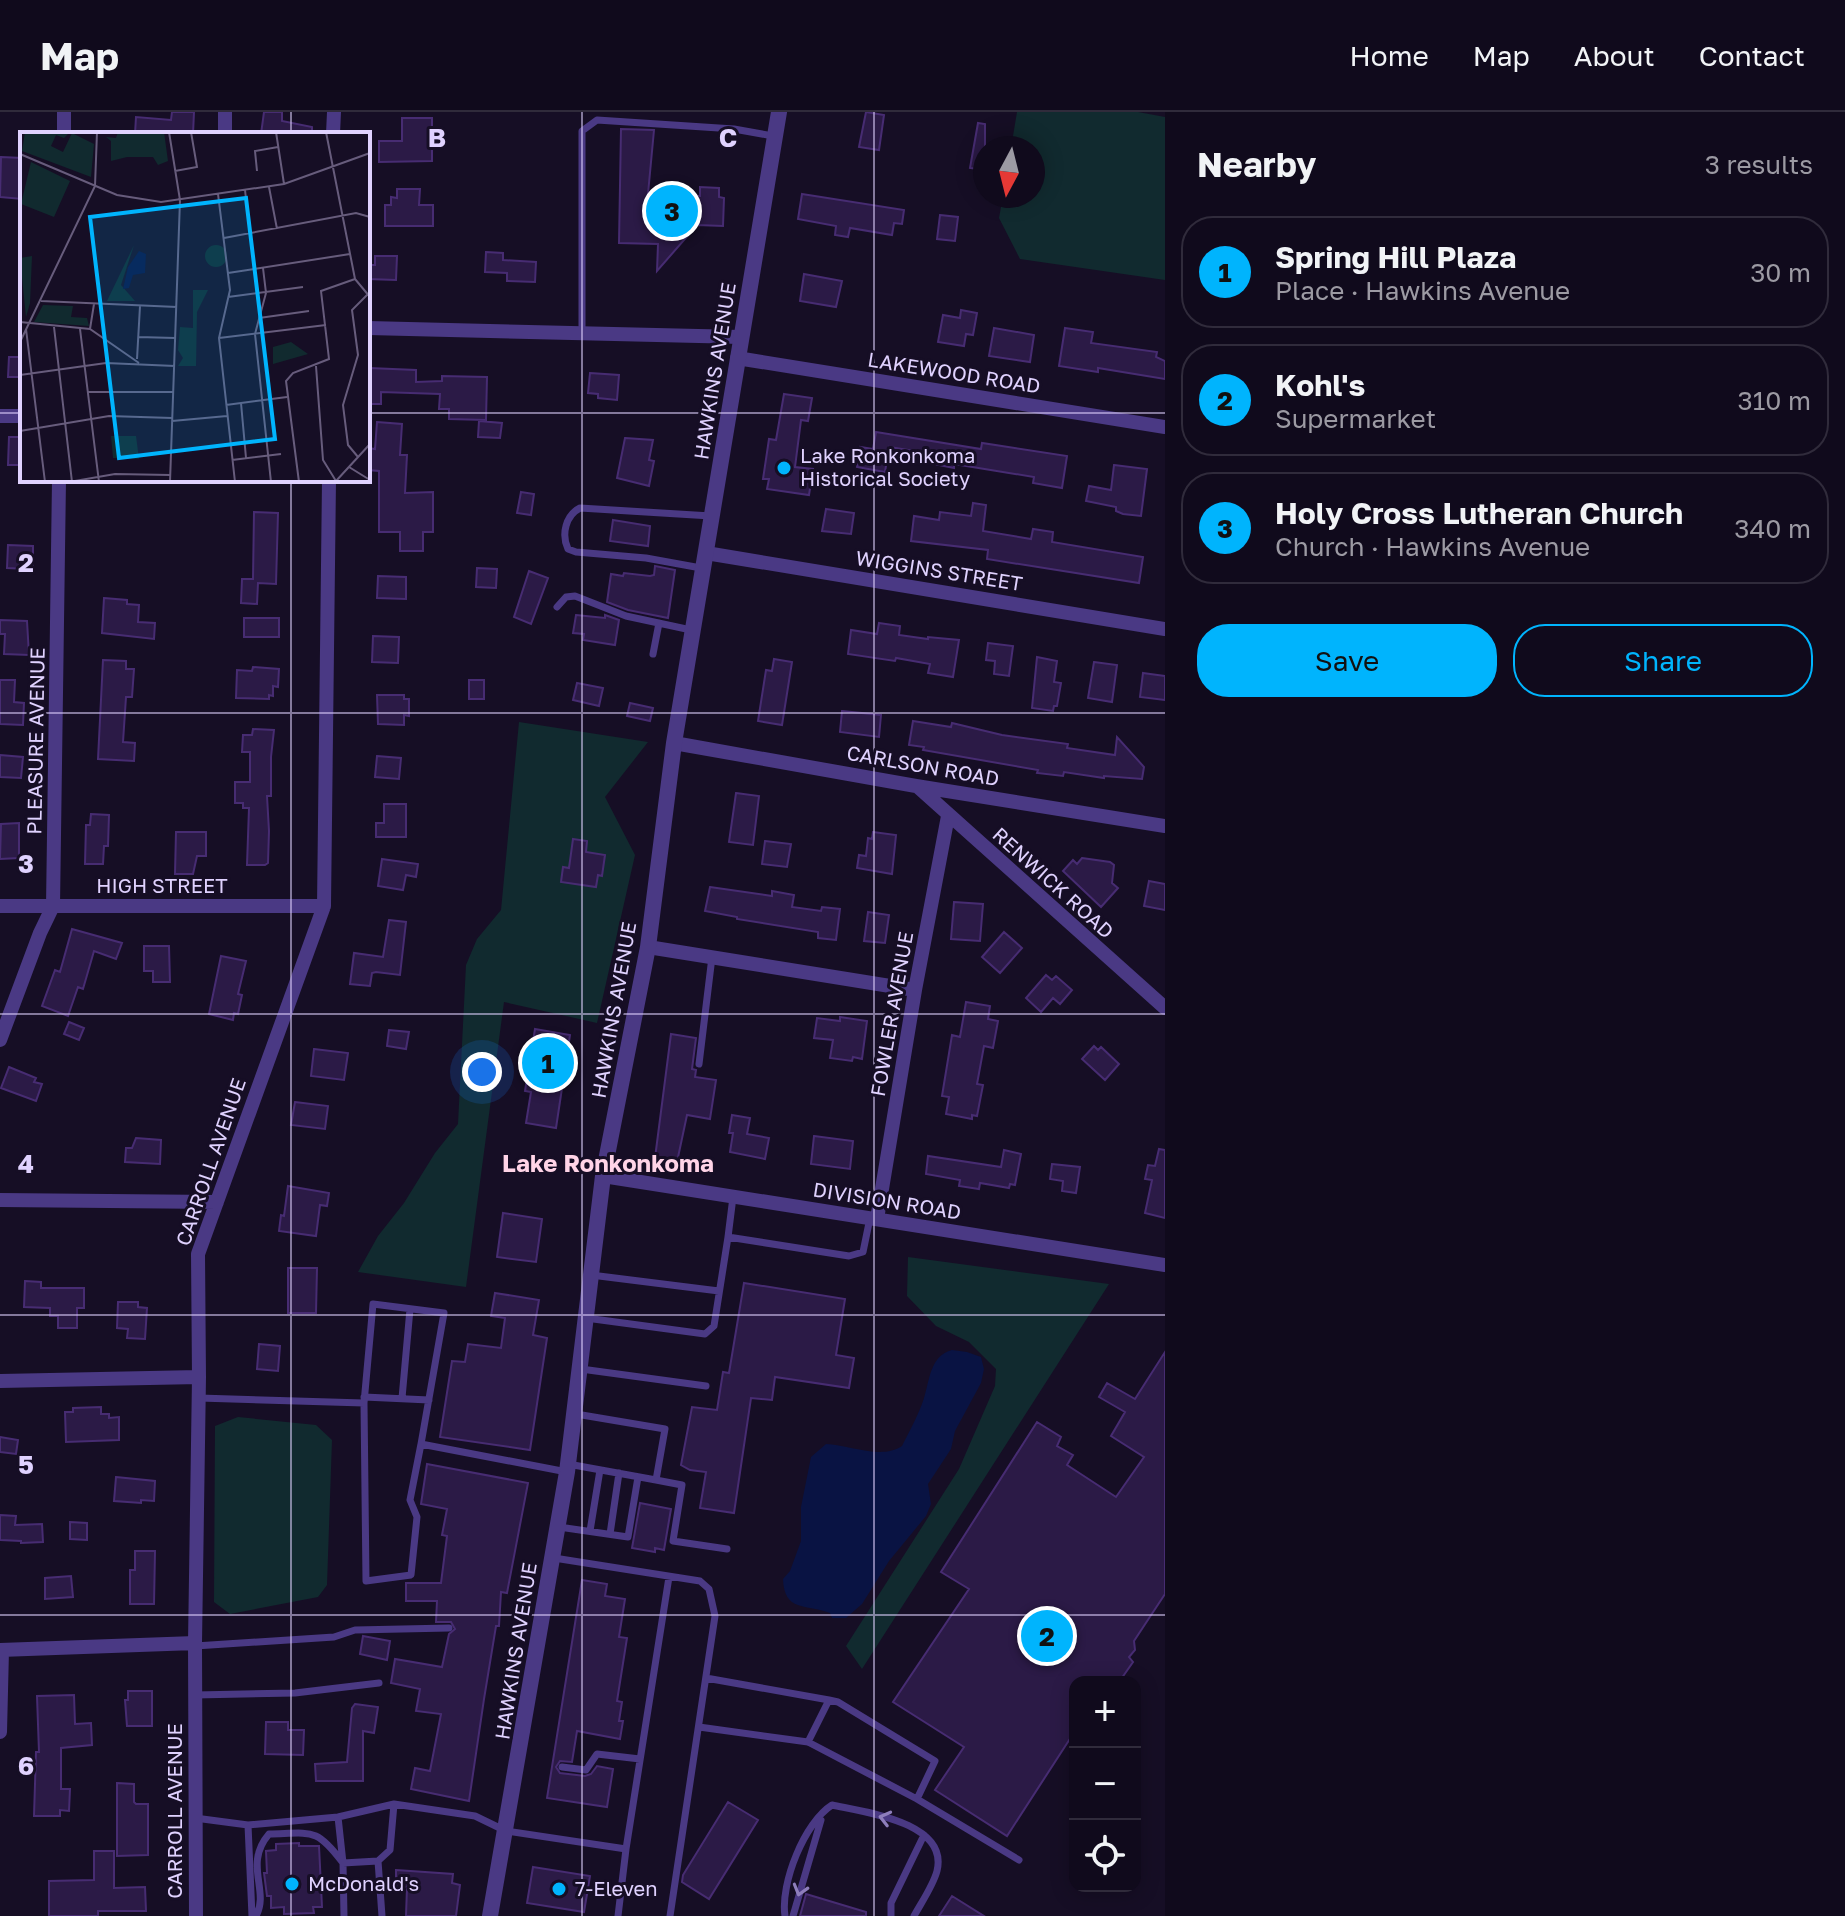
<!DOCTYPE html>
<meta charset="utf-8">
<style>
:root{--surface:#100a1c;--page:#191325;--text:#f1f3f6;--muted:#9c9aa3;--line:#302b3b;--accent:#00b4fd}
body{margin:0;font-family:"Golos Text",sans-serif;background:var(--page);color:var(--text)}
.controls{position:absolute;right:24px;bottom:24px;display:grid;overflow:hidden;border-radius:16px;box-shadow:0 4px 20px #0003}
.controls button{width:72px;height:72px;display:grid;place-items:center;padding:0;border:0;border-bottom:2px solid var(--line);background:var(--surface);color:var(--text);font:40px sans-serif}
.compass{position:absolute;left:973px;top:24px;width:72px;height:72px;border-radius:50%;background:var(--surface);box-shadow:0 4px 20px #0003;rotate:187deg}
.you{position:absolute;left:482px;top:960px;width:28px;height:28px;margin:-20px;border:6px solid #fff;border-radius:50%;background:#1a73e8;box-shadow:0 0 0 12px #1a73e833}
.badge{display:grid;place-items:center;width:52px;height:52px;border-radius:50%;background:var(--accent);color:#111;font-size:26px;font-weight:700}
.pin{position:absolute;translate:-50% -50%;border:4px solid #fff;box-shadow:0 2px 8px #0006}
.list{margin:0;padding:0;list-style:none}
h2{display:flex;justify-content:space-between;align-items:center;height:104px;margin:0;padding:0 32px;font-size:34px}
h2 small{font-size:26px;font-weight:400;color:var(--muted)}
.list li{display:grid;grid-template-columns:52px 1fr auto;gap:24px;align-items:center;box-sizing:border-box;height:112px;margin:0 16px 16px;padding:0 16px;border:2px solid var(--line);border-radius:32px}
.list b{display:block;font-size:30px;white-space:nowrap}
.list p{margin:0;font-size:26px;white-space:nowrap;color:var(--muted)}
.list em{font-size:26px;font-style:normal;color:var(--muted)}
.actions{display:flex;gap:16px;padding:24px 32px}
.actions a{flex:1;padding:18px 0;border:2px solid var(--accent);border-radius:32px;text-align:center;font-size:28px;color:var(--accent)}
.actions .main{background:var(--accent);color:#111}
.icon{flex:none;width:44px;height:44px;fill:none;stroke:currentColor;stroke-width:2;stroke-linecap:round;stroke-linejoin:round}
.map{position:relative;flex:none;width:1165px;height:1804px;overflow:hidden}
header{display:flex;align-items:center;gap:48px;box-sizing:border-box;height:112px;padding:0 40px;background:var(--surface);border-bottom:2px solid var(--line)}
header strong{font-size:38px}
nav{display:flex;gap:44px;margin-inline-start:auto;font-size:28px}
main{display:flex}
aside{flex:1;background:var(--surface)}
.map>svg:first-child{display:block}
.green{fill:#112a2f}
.water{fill:#091343}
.building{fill:#2b1a46;stroke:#472c72;stroke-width:2}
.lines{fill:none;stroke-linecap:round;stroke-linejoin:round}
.service{stroke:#4a3984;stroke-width:7}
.minor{stroke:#4a3984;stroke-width:14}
.tertiary{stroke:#4a3984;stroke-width:16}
.oneway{stroke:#8e7ebb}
.grid{fill:none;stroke:#e0d2ff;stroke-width:2;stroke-opacity:0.55}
.poi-dot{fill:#00b4fd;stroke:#160e25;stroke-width:3}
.labels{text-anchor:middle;stroke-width:6;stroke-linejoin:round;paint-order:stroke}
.street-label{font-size:20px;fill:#e0d2ff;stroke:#160e25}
.poi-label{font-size:20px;fill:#e0d2ff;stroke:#160e25;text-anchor:start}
.quarter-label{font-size:24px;font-weight:bold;fill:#ffd4e7;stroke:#160e25}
.inset-road{fill:none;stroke:#675c7c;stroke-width:2}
.view{fill:#00b4fd;fill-opacity:0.15;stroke:#00b4fd;stroke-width:4}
.inset-edge{fill:none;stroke:#e0d2ff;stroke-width:4}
.grid-label{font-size:26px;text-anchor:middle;font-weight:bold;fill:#e0d2ff;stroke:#160e25;stroke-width:6;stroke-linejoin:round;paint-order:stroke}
</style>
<header>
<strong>Map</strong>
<nav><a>Home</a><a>Map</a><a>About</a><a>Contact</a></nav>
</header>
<main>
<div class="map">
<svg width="1165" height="1804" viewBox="0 0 1165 1804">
<rect width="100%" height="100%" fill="#160e25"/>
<path class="green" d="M1017,0H1138L1165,5V168L1020,147L999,106L1003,84H1033V36H1011Z
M519,610L648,630L605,685L635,743L597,911L504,890L466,1175L358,1160L378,1124L404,1091L435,1041L458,1012L466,853L477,827L501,798Z
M908,1145L1109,1172L862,1557L846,1534L959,1357L995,1274L996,1257L969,1230L936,1214L907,1184Z
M238,1305L316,1313L332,1328L327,1473L318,1485L230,1502L214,1490L215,1314Z"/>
<path class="water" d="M952,1238L967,1240L981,1245L984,1257L981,1271L955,1319L951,1337L928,1372L931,1392L926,1404L889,1449L862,1492L846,1506H832L830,1501C806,1492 784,1500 783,1467L790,1459L801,1429V1395L811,1345L826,1332C849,1333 882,1348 902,1334C910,1318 919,1302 924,1286C930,1267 930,1244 952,1238Z"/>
<path class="building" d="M172,0H194L193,22H135L136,5L171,8Z
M264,0H282V9L312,15V22H261Z
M866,0L884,3L879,38L859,35Z
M402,6H432V49L379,50V29H402Z
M978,11L985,12V58L970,56Z
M621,17L654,18L648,82L700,84V75L719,76V85L724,86L723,114L697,113L657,159L658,132L619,131Z
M1,45L22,46V87L0,85Z
M397,77H420L419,93H433V114H385V93H391V85L397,86Z
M802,82L904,98L902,112L894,111L892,123L850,116L848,125L835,123L836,114L798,107Z
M940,103L958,105L955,129L937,127Z
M486,140L503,141V148L536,150L535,170L507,169V161L485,160Z
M375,144H397L396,168L368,167L369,153H375Z
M804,162L842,169L836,195L800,189Z
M961,198L977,201L973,223L966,222L964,234L938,230L943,203L960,206Z
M994,216L1034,223L1030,250L989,244Z
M1065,216L1093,220L1091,231L1157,240L1156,245L1165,249V267L1098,256V260L1059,254Z
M9,245H22V265H8Z
M369,256L416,258V270L442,269V264L487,265L486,308L449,307V297H439L440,282L381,280V292H368Z
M590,261L619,263L617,288L598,286V282L588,281Z
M784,282L812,286L808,309L801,308L795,355L813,357L809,383L767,377L769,367H763L769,327L776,328Z
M479,309L502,311L500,326L478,325Z
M377,310L402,312L400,343H407L405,381L433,380V420H423V439H400V420H379V359L368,358V336L375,337Z
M876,320L981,337L982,331L1067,344L1062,376L1033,371L1034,365L954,352V356L914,348L915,339L889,335L885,360L857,355L860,335L873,337Z
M9,325H22V353H8Z
M625,326L653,328L649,348L654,349L649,374L617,366Z
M1114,353L1147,357L1141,404L1123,402L1116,399V395L1086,389L1089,374L1111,378Z
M521,380L534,382L531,403L517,401Z
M973,391L986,393L983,419L1031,427L1033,417L1053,420L1052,430L1143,445L1139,471L987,447L988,438L911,429L914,404L939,408L940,400L971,404Z
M826,397L854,401L851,422L822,419Z
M254,400L278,401L276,472L258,471L257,492L241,491L242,467H253Z
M613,408L650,414L648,434L610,429Z
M8,433L33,434V454H27V457L7,456Z
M655,454L675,458L668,506L628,498L607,490L611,462L623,464L624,461L650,464L654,463Z
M477,456L497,457L496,476L476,475Z
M529,459L548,466L531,512L514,505Z
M378,464L406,465V487L377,486Z
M104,486L127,488V492L139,493L138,510L155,511L154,527L102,521Z
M576,503L605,506V503L619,508L615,533L583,528L584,522L573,521Z
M244,506H279V525H244Z
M0,508L27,509L29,543L4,542L5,522H0Z
M879,511L900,514L899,523L928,527V525L959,528L953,565L928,561L930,552L896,546L895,549L848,542L851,518L877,522Z
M373,524L399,525L398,551L372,550Z
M988,531L1013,534L1009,564L994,562L995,549L986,548Z
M1037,545L1057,549L1054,570L1061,571L1057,594H1054L1053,599L1032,596Z
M774,547L792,550L782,613L758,609L766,558L772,559Z
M103,548L126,549V557H134L132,585H126L123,630L135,631L134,649L98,647Z
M1094,550L1117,553L1112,590L1088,586Z
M253,555L279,557L278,575L273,574V584L269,583V587L236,586L237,558L252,559Z
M1143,561L1165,564V588L1140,585Z
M0,568H15L14,590L24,591L23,613L0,612Z
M469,568H484V587H469Z
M577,571L603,576L599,594L573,588Z
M377,583H404V587H409V604L404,603V613L378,612Z
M630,591L653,596L650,609L627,604Z
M842,599L881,603L879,625L840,620Z
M913,609L951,615L952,611L1002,623L1068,632L1067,636L1115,643L1117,625L1144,655L1142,667L1104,664V666L1064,660L1063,664L1037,661L1038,658L923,638L924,635L909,633Z
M253,617L274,618L271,645V684H267L269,719L268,751L265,753H247L249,696H243V691H235V670H250V640H242L243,623H252Z
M0,643L23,645L21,666L0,665Z
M377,644L401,646L399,667L375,665Z
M736,681L759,684L753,733L729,730Z
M384,692H406V725H376V711H384Z
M91,702L109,703L108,734H104L103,752H85L86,713H90Z
M19,711V746L0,747L1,712Z
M176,720H206V744H197L193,762H175Z
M873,720L896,723L892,762L857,756L859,743L866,744L868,726L872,727Z
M573,727L587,729L586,740L605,743L602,764L598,763L596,775L561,770L563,755L569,756Z
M765,729L791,732L787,755L762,752Z
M1082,746L1110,750L1114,753L1112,771L1118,776L1101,795L1063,759L1073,748L1077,752Z
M382,747L418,752L416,765L406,763L403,778L378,774Z
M1149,769L1165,772V798L1144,794Z
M710,775L772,784V779L794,783L792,795L821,799L822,795L840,797L836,828L818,826V820L737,807V805L705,799Z
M954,790L983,792L980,829L951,827Z
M868,800L889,803L885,831L864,829Z
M389,808L406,810L400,863L376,860L372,861L370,874L350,872L354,841L383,845Z
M72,817L122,831L116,847L94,839L83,877L78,875L68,904L42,894L55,858L60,860Z
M1004,820L1022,836L1000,861L982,845Z
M144,834H169L170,870H153V859H144Z
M221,844L246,849L238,882L242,883L238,902L234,901L233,908L209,902Z
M1046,863L1052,868L1056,864L1072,878L1060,892L1053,886L1041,900L1026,886Z
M966,890L990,894L988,907L998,909L993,936L984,934L977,972L983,973L977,1004L972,1003V1007L946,1002L949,985L942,984L952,923L960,925Z
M840,905L867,909L862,947L853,945L852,949L830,946L833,928L814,926L817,906L840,909Z
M69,910L84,916L79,928L64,922Z
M535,917L570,923L556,1016L526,1011L531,980L525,979Z
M389,918L409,920L406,937L387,934Z
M671,922L696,926L692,957L696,958L695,965L716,968L710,1007L687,1003L677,1050L655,1046Z
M1094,934L1098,938L1101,935L1119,952L1105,968L1082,947Z
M314,937L348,941L344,968L311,964Z
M9,955L36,966L34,970L42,972L36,989L1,976Z
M295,990L328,994L325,1017L291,1013Z
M732,1003L750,1006L747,1022L769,1026L765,1047L730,1040L733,1021H729Z
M814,1024L853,1029L850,1057L811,1052Z
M136,1026L161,1028L160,1052L125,1050L126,1036H132Z
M1159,1037L1165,1038V1106L1145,1101L1152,1068L1145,1067L1148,1053L1155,1054Z
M1004,1038L1021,1042L1015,1073L1010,1072L1009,1076L980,1071L979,1077L959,1074L960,1068L926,1062L928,1044L1001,1055Z
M1052,1052L1080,1055L1076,1081L1062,1079L1063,1069L1050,1067Z
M288,1074L329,1081L327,1094L320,1093L316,1124L279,1119L281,1103L284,1104Z
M503,1101L542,1107L536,1150L497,1145Z
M288,1156H317L316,1201H288Z
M25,1169L41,1170V1176H84V1196H77V1216H58V1204H50V1196L24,1195Z
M744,1171L845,1187L836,1243L854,1246L849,1276L775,1265L772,1288L751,1286L734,1401L700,1396L706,1360L690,1358L681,1353L692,1295L717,1298L723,1260L729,1261Z
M495,1181L539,1188L533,1223L547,1226L530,1338L440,1325L452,1249L465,1250L468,1232L501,1236L505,1206L491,1204Z
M118,1190H138V1195L147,1196L145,1227L127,1226L128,1217L117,1216Z
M259,1232L280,1234L278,1259L257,1257Z
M1165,1240V1482L1134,1529L1135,1538L1129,1545L1133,1550L1119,1570H1075V1619L1007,1724L935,1678L964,1635L893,1590L969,1477L941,1460L1037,1310L1061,1325L1057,1334L1073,1343L1067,1353L1116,1385L1144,1345L1111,1324L1125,1300L1099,1285L1107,1271L1135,1287Z
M101,1295V1302H109V1306L119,1305V1328L66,1330L65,1300H73V1296Z
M0,1325L18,1328L16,1342L0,1340Z
M427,1352L528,1371L507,1481L501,1480L499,1514H496L484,1587L469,1689L411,1677L415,1656L430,1659L441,1602L416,1599L420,1577L391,1571L395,1547L442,1555L449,1522L455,1517L451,1510H436L437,1489H406V1471H441L447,1424L442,1423L447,1397L421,1392Z
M116,1365L155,1369L154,1389L141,1388V1391L114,1389Z
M640,1391L671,1397L664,1438L655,1436V1440L632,1436Z
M0,1403L16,1404L15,1413L42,1412L43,1430L21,1431V1429L0,1428Z
M70,1410L87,1411V1428L70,1427Z
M135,1439H155L154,1492H130V1458H135Z
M71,1464L73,1485L45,1487V1466Z
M582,1468L607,1472L605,1484L625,1487L619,1525L627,1526L617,1589L622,1590L619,1609H623L620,1627L577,1619L572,1650L560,1649L556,1655L560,1661L585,1664L591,1662L597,1654L613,1657L607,1695L547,1686Z
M363,1524L390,1529L387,1548L360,1542Z
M128,1579H152V1614H127L125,1588H128Z
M74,1583L75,1612L91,1611L92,1633L61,1636V1677H70L69,1699L60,1698V1704H34L36,1640H39L37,1584Z
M355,1592L378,1595L374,1621L363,1619V1669H316L315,1652L347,1650L352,1596Z
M266,1610H288V1618H304L303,1643L265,1642Z
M117,1671L134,1672V1690L136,1692H148V1743L117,1744Z
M728,1690L758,1708L709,1787L682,1770L683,1763Z
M299,1731V1734H319L322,1795H313L314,1801L284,1802V1795L271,1796V1784H267L264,1761H267L266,1739L276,1738V1732Z
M94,1739H114V1776L145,1775L146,1799H98V1804H49V1769L94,1768Z
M533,1755L590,1764L584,1800L527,1791Z
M396,1758L453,1762L452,1771L460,1773L456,1804H406L407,1775L396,1774Z
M806,1782L866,1800V1804H800Z
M952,1784L984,1804H939Z"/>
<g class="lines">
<path class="service" d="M582,221V19L597,8L734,17L773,24
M701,456L646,446L576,440L568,437C561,422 566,403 580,396L711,404
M557,495L566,485L575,484L626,504L691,518
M653,542L659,511
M699,952L712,845
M733,1085L728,1125L849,1144L863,1140L870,1106
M591,1163L719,1179
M586,1206L705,1222L714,1214L728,1125
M581,1257L706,1274
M364,1285L429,1288
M199,1286L364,1291
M402,1286L410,1197
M421,1332L410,1388L417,1405L411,1463L366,1469L364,1291L373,1192L444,1201L421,1332L567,1360
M568,1352L656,1368L665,1317L576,1302
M656,1368L682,1373L673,1429L727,1437
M559,1415L628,1425L638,1365
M590,1419L600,1358
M610,1422L619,1361
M554,1446L700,1469L709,1477L715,1504L670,1804
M195,1534L334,1525L355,1518L449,1516
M706,1566L829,1588
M195,1583L295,1581L379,1571
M699,1615L808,1630L917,1687L1019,1748
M808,1630L829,1588L838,1590L935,1649L917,1687
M562,1655L586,1658L597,1642L640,1647
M338,1705L343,1751L344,1804
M195,1706L248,1713
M626,1737L669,1465
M378,1749L382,1804
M252,1804L248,1713L338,1705L394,1692
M256,1804C270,1779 243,1752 269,1722C312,1721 316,1715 343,1751L378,1749L390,1738L394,1692L475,1704L506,1719L626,1737L618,1804
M785,1804C780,1771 805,1710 832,1693C864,1700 949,1710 937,1759C933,1774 921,1791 914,1804
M793,1804L821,1708
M891,1804V1791L924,1723"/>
<path class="minor" d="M64,22V0
M225,22V0
M333,22L334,0
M368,216L741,225
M737,246L1165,315
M0,304H22
M706,441L1165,517
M674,631L916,674L1165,714
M917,674L1165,896
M0,794H324
M648,835L915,878
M0,928L40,821L53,794L59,368
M603,1064L1165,1153
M0,1088L217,1090
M877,1107L915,878L948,704
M0,1269L199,1265
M0,1538L195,1531
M0,1620L2,1538
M196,1804L195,1531L199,1265L198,1142L324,794L329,368"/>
<path class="tertiary" d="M490,1804L567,1360L603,1064L648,835L674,631L779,0"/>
</g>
<defs><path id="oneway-chevron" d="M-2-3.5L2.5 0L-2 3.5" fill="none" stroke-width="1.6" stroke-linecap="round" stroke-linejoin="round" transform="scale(2)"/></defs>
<g class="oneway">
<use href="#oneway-chevron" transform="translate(885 1706) rotate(-166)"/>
<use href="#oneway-chevron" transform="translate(800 1778) rotate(106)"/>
</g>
<path class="grid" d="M291,0V22M582,0V1804M874,0V1804M0,301H22M368,301H1165M291,368V1804M0,601H1165M0,902H1165M0,1203H1165M0,1503H1165"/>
<g class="poi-dot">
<circle cx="784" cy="356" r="8"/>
<circle cx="292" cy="1772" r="8"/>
<circle cx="559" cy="1777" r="8"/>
</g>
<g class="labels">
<g class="street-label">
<text transform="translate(715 259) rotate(-81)" y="7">HAWKINS AVENUE</text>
<text transform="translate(954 261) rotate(9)" y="7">LAKEWOOD ROAD</text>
<text transform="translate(939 459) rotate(9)" y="7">WIGGINS STREET</text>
<text transform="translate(36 629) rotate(-89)" y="7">PLEASURE AVENUE</text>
<text transform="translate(923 654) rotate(10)" y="7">CARLSON ROAD</text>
<text transform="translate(1053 771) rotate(42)" y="7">RENWICK ROAD</text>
<text x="162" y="781">HIGH STREET</text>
<text transform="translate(614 898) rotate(-80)" y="7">HAWKINS AVENUE</text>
<text transform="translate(892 902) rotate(-80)" y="7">FOWLER AVENUE</text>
<text transform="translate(211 1050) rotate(-71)" y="7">CARROLL AVENUE</text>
<text transform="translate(887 1089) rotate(9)" y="7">DIVISION ROAD</text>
<text transform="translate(516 1539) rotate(-81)" y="7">HAWKINS AVENUE</text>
<text transform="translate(175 1699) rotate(-90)" y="7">CARROLL AVENUE</text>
</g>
<g class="poi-label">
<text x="800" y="351">Lake Ronkonkoma<tspan x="800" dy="23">Historical Society</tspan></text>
<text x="308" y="1779">McDonald's</text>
<text x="575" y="1784">7-Eleven</text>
</g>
<g class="quarter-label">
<text x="608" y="1060">Lake Ronkonkoma</text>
</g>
</g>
<g transform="translate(20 20)">
<rect width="350" height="350" fill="#160e25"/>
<path d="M5,0H50L44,6L36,3L31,14L43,20L52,1L74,12L71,45L2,19ZM98,0H144L148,29L138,33L133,25H107L91,29V9L86,5L96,6ZM11,30L50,49L34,85L1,72ZM185 124a11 11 0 1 1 22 0a11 11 0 1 1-22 0ZM114,113L101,153L115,169H87ZM12,124L10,171L6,185L0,126ZM173,158H188L177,180L176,234H158L163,226L158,218L160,195L173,196ZM23,173L53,174L51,185L67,186L69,194L14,190ZM271,210L288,222L253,232V215ZM91,304H116L119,327L93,326Z" fill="#112a2f"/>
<path d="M119,119L126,122L125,141L113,143L109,156L103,157L108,135Z" fill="#091343"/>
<path class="inset-road" d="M149,0L160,68L150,350M256,0L264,52M306,0L335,147L350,165M0,22L97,63L141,70L264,52L350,21M155,39L177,35L171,0M237,39L235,19L258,15M249,55L257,97M225,58L230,102M198,62L210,158L199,206L215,350M204,106L336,81L350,85M243,136L246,161L235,202L251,350M208,141L330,122M208,165L283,155M21,169L157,175M239,186L289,179M0,190L70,197L119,231M34,195L52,350M6,197L25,350M60,197L79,350M70,197L74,172M118,205L155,206M199,206L306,193M0,210L75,54L77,0M117,227L120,174M296,234L303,328L316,349M0,243L86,231L155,234M68,260H153M221,271L226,326M206,273L267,265M152,289L207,284M0,299L89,284L152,286M338,325L328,313L323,273L338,223L332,178L348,162M212,328L261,322M329,335L350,348M316,349L350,312M49,350L95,342L150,343M279,350L266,249L273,241L309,227L301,159L335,147"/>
<path class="view" d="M226,66L255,307L99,326L70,85Z"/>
<rect width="350" height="350" class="inset-edge"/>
</g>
<g class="grid-label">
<text x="437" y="35">B</text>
<text x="728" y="35">C</text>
<text x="26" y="460">2</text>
<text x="26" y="761">3</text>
<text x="26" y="1061">4</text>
<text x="26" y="1362">5</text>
<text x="26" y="1663">6</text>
</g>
</svg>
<div class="controls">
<button>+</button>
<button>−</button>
<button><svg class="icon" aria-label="locate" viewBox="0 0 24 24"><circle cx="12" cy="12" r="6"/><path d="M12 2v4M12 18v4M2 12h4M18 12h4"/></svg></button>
</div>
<svg class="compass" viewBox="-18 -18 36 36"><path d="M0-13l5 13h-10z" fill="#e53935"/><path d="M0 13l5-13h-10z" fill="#9c9aa3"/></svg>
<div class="you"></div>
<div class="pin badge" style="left:548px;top:951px">1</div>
<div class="pin badge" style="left:1047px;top:1524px">2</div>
<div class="pin badge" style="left:672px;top:99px">3</div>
</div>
<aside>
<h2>Nearby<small>3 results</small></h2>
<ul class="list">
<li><span class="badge">1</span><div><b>Spring Hill Plaza</b><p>Place · Hawkins Avenue</p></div><em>30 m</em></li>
<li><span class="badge">2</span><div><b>Kohl's</b><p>Supermarket</p></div><em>310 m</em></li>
<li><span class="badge">3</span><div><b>Holy Cross Lutheran Church</b><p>Church · Hawkins Avenue</p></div><em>340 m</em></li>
</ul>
<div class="actions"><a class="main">Save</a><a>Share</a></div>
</aside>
</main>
